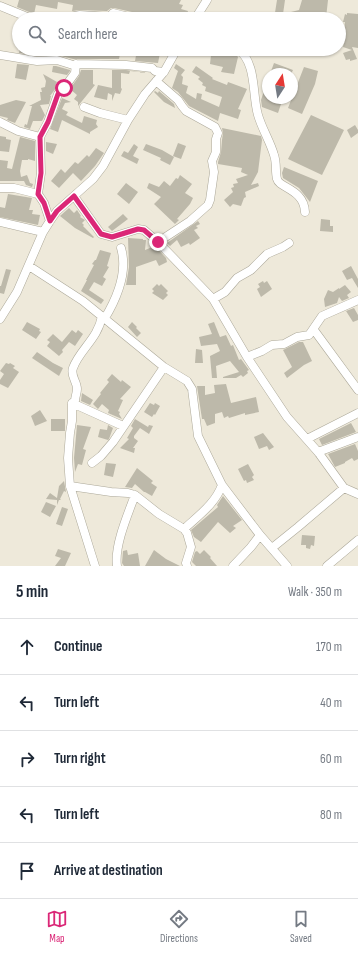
<!DOCTYPE html>
<meta charset="utf-8">
<style>
:root{--surface:#fff;--page:#f2f2f3;--text:#1f2937;--muted:#747a83;--line:#e0e1e3;--accent:#db2777}
body{margin:0;font-family:"Sofia Sans Condensed",sans-serif;background:var(--page);color:var(--text)}
.compass{position:absolute;left:262px;top:68px;width:36px;height:36px;border-radius:50%;background:var(--surface);box-shadow:0 1px 3px #0004;rotate:12deg}
.stop{position:absolute;width:12px;height:12px;margin:-9px;border:3px solid #db2777;border-radius:50%;background:#fff}
.stop.end{background:#db2777;border-color:#fff;box-shadow:0 1px 4px #0008}
.list{margin:0;padding:0;list-style:none}
h2{display:flex;justify-content:space-between;align-items:center;height:52px;margin:0;padding:0 16px;font-size:17px}
h2 small{font-size:13px;font-weight:400;color:var(--muted)}
.list li{display:grid;grid-template-columns:26px 1fr auto;gap:12px;align-items:center;box-sizing:border-box;height:56px;padding:0 16px;border-top:1px solid var(--line)}
.list b{display:block;font-size:15px;white-space:nowrap}
.list em{font-size:13px;font-style:normal;color:var(--muted)}
.icon{flex:none;width:22px;height:22px;fill:none;stroke:currentColor;stroke-width:2;stroke-linecap:round;stroke-linejoin:round}
.map{position:relative;flex:none;width:358px;height:566px;overflow:hidden}
.search{position:absolute;background:var(--surface);box-shadow:0 1px 3px #0004;left:12px;right:12px;top:12px;height:44px;display:flex;align-items:center;gap:10px;box-sizing:border-box;padding:0 14px;border-radius:22px;color:var(--muted);font-size:15px}
.sheet{height:332px;background:var(--surface)}
nav{display:flex;justify-content:space-around;align-items:center;box-sizing:border-box;height:56px;border-top:1px solid var(--line);background:var(--surface);font-size:11px;color:var(--muted)}
nav a{display:grid;justify-items:center;gap:2px}
nav .on{color:var(--accent)}
.map>svg:first-child{display:block}
.building{fill:#bdb9aa}
.lines{fill:none;stroke-linecap:round;stroke-linejoin:round}
.minor-casing{stroke:#aca899;stroke-width:9}
.minor{stroke:#fff;stroke-width:8}
.route{stroke:#db2777;stroke-width:5}
</style>
<div class="map">
<svg width="358" height="566" viewBox="0 0 358 566">
<rect width="100%" height="100%" fill="#eee9da"/>
<path class="building" d="M19,0H181L179,4L183,5L181,9L188,11L187,14L191,15L190,19H177L164,15V17L159,16V18L114,8H111L107,11L80,10L72,11L73,5L58,2L57,9L36,5L34,14L17,7Z
M277,0H285L283,14L299,10L302,0H328L326,18L321,17V19H274Z
M347,13L358,14V48L352,47L357,59L350,61V59L346,60L343,53L352,50L343,47L344,43L340,42L342,32H344L345,22H343L345,14L347,15Z
M20,49H39L37,55L19,53Z
M69,49H89V50L99,53L100,49H121L119,59H73L57,55L58,50L68,51Z
M151,49H168L167,54L160,53L158,63L135,61L137,50L151,52Z
M227,50L233,51L238,57L234,74L221,72L223,67L210,64L211,55L218,56L220,51L227,52Z
M274,63L293,70L291,74H270Z
M17,64L29,65L26,80L15,78Z
M176,64L185,70L181,75L183,77L182,84L188,86L186,93L196,99L197,93L202,94L201,99L219,107L222,97L205,91L206,87L202,85L203,83L198,79L200,77L192,72L196,66L213,78L212,79L227,85L228,82L247,89L238,109L241,110L238,119L220,113L218,121L189,106L178,92L172,88L178,71L174,68Z
M53,66H56L70,70V71L67,75L52,72Z
M304,67L318,71L315,84L302,114L288,108Z
M81,70H93V84L95,85L78,106V102L74,99L77,95L70,89L79,76Z
M112,70H126L149,73L130,71L129,74L121,73V88L122,89L120,94L115,93L112,101V95L108,93L107,100L94,97L98,85L112,88Z
M43,74L57,82L55,86L56,88L50,96H51L49,104L40,105L45,115L42,121H33L30,129L24,127L25,124L27,125L32,106H29L41,100L40,92H42L41,88L45,87L46,81Z
M267,82L268,98H283L278,113L262,107L261,100Z
M155,91L158,93L159,91L174,104L175,108L164,102L154,92Z
M62,98L71,102L65,103L62,109L68,112L66,115L82,123L84,116L97,120L96,124L98,127L90,132V134L62,120L58,132L50,129Z
M16,100L26,102L15,123L7,120L8,118L0,116V105Z
M311,115L344,130L322,175L288,159Z
M355,125L358,130V133L351,138L347,130Z
M222,128L261,136L262,140L258,172L251,185L258,183L259,186L245,192L246,197L244,198L241,206L233,204L230,207L224,200L233,192L231,188L234,187L233,184L238,183L236,179L248,175L241,172L242,168L218,164V162L221,152L222,140L223,133Z
M0,136L6,137V139L11,140L9,152L0,151Z
M20,137L35,141V161L28,159V160H22L20,171L21,177L27,175L30,183L33,184L32,187L26,185L24,181H0V160L8,161L7,168L12,169Z
M46,142L57,144L53,154L46,151Z
M178,143L186,146L181,159L173,156Z
M134,144L138,147L133,156L139,159L137,164L121,156L124,151L128,153Z
M146,144L162,150L174,157L170,165L160,160L161,158L143,150Z
M96,148L104,153L95,166L81,181L73,173L59,188L51,181L61,169L65,173L75,162L78,164L87,155L89,157Z
M284,167L318,181L310,202L299,188L283,178L282,173Z
M180,175L192,184L185,193L193,198L190,204L177,219L179,220L175,224L154,204L161,197L147,188L149,183L159,187L164,181L170,186L176,178L178,179Z
M126,183L138,192L129,204L117,194Z
M8,194L32,198L29,210H33L32,214L40,215L38,225L0,217V207L5,208Z
M69,208L74,213L77,210L81,216L80,217L85,220L82,223L84,225L83,226L94,237L93,238L75,228L60,216Z
M123,214L128,219L112,231L108,227Z
M321,219L330,220V226H333V232L320,231Z
M198,221L200,224L196,226L198,228L194,230L200,238L190,245L189,243L181,247L177,240L170,246L167,243Z
M128,238L143,239V240H146L145,250L155,246L166,258L167,262L159,266L156,260L136,267V285H126L129,267Z
M100,250L111,253L107,266L109,267L103,277L106,279L102,286L94,282L89,290L104,300L101,304L81,291L87,280H86L94,265L92,264L95,260H96Z
M351,266L358,279V288L352,278L347,280L342,271Z
M6,269L11,270L4,294L0,293V286H1Z
M263,281L264,283L267,281L272,289L261,297L257,289L260,287L258,284Z
M157,284L159,286L161,284L168,291L166,293L168,295L163,300L152,293L154,291L152,289Z
M345,285L351,292L347,295L349,298L342,301L339,297L337,303L325,307L324,299L328,290L333,292L339,288V289Z
M354,308L358,315V320L353,322L346,311Z
M27,322L40,329L39,331L41,332L36,339L22,330Z
M132,322L137,327L136,328L141,333L137,337L128,327Z
M214,322L220,337L226,335L231,346L233,345L239,360L241,359L249,370L247,371L248,373L243,377L241,375L236,378H223V377L239,372L230,361L216,366L217,378H212L210,356L220,351L217,344L201,346L199,337L212,334L208,324Z
M72,330L76,333L78,330L83,334L75,346L69,342L62,350L63,352L59,356L47,346L50,342L47,340L53,334L62,342Z
M299,342H303L312,361L304,365L287,378L284,373L292,367L283,350Z
M196,349L202,350L203,363H195Z
M37,352L53,363L63,368L59,376L32,358Z
M6,363L9,364L10,363L15,366L13,368L19,372L8,388L0,384V380L4,374L0,371Z
M112,374L121,382L122,380L131,387L120,399L123,400L118,411L120,412L119,414L122,419L108,413L109,410L102,404L98,409L93,404L101,394L100,393L109,382L107,380Z
M226,384L231,403L256,397L259,412L245,415V413L229,418L228,416L224,418L222,412L215,414V423L207,426L204,419H202L197,386H205V395L215,393L214,385Z
M82,393L93,400L90,405L81,401Z
M150,403L154,405L155,403L160,406L155,415L154,414L152,417L144,412Z
M40,410L47,421L35,426L31,416Z
M51,419H65V431H51Z
M135,419L148,427L149,425L153,426L149,434L140,428L134,436V438L138,441L133,448H135L134,453L120,448L129,439L127,438L133,428L131,426Z
M351,423L356,432L322,445L319,439Z
M77,425L91,427L83,449L86,450L82,465L78,464L75,472L74,458Z
M108,425L113,428L109,439L108,440L98,437L100,429L107,430Z
M263,433L274,447L269,450L267,446L259,449L254,437Z
M355,444L358,451V459L354,461L352,458L345,462V463L335,467L328,454Z
M106,463L116,464L113,477L104,475Z
M248,464L254,475L252,477L254,480L247,483L246,480L244,481L238,469Z
M137,468L153,481L151,483L157,487L152,496L145,492H144L135,484L132,488L125,487Z
M64,481L66,492L64,491L60,499L61,500H59L57,505V500L46,499L50,493L57,498L59,486Z
M223,496L242,520L233,526L236,528L230,533L218,522L201,542L194,537L191,530L218,507L217,505Z
M46,502L56,506L50,517L41,512Z
M62,507L68,509L62,526L56,524Z
M302,535L315,536L314,546L311,545L310,549L306,548V545H301Z
M58,549L71,553L65,566H55L61,558L55,556Z
M127,550L128,555L138,553L140,566H124L122,563L123,551Z
M154,550L166,559L180,566H145Z
M204,550L211,557L210,558L217,566H196L192,562L195,552L197,551L200,554Z"/>
<g class="lines">
<g class="minor-casing">
<path id="minor" d="M0,6L32,19
M60,19L80,15L110,17L113,13L137,19
M195,19L207,0
M238,49C257,63 252,95 258,115C262,129 270,141 274,155C277,163 275,171 277,179C279,188 304,189 305,212
M0,55L37,61L57,60L73,65L76,64L126,65L152,68L155,71L164,72
M156,81L178,100L182,106L186,111L215,127L218,133L216,139V152L212,161L214,172L210,200L208,205L190,221L158,242
M84,107L100,113L128,120
M0,122L18,131L40,137
M0,188H14L38,194L44,203L50,221
M38,194L41,173L40,137L48,122L58,94L64,88L75,73L76,64
M74,196L101,234L112,237L138,229L144,230L158,242L213,299L247,357L287,417L318,452L344,488L358,494
M0,222L43,232
M29,266L83,301L164,367L187,381L192,389L198,436L222,485L260,535L287,566
M213,299L225,292L237,278L251,270L267,254L283,247L289,243
M105,318C117,298 128,272 121,248
M0,319L17,292L43,232L50,221L57,211L93,179L103,166L128,120L145,94L164,72L177,49
M314,330L358,390
M247,357L262,351L272,345L284,344L297,337L309,335L322,316L358,300
M72,403L123,426
M307,439L358,413
M318,452L358,437
M92,463L101,456L113,442L164,367
M70,486L111,492L128,493L135,495L159,514L184,529L187,533L191,547L186,563L187,566
M184,529C199,515 215,504 222,485
M272,548L298,527L344,488
M95,566L70,486L68,458L70,433L72,421V403L75,401C75,397 77,393 77,389C77,381 70,376 73,368C80,349 98,339 102,316
M117,566C114,546 128,514 135,495
M233,566L251,547L260,535
M327,566L358,540"/>
</g>
<use href="#minor" class="minor"/>
</g>
<g class="lines">
<path class="route" d="M64,88L58,94L48,122L40,137L41,173L38,194L44,203L50,221L57,211L74,196L101,234L112,237L138,229L144,230L158,242"/>
</g>
</svg>
<svg class="compass" viewBox="-18 -18 36 36"><path d="M0-13l5 13h-10z" fill="#e53935"/><path d="M0 13l5-13h-10z" fill="#747a83"/></svg>
<div class="stop" style="left:64px;top:88px"></div>
<div class="stop end" style="left:158px;top:242px"></div>
<div class="search"><svg class="icon" aria-label="search" viewBox="0 0 24 24"><circle cx="10" cy="10" r="6"/><path d="M15 15l6 6"/></svg>Search here</div>
</div>
<section class="sheet">
<h2>5 min<small>Walk · 350 m</small></h2>
<ul class="list">
<li><svg class="icon" aria-label="ahead" viewBox="0 0 24 24"><path d="M12 20V5M6 11l6-6 6 6"/></svg><div><b>Continue</b></div><em>170 m</em></li>
<li><svg class="icon" aria-label="left" viewBox="0 0 24 24"><path d="M17 20v-9H6M10 6l-5 5 5 5"/></svg><div><b>Turn left</b></div><em>40 m</em></li>
<li><svg class="icon" aria-label="right" viewBox="0 0 24 24"><path d="M7 20v-9h11M14 6l5 5-5 5"/></svg><div><b>Turn right</b></div><em>60 m</em></li>
<li><svg class="icon" aria-label="left" viewBox="0 0 24 24"><path d="M17 20v-9H6M10 6l-5 5 5 5"/></svg><div><b>Turn left</b></div><em>80 m</em></li>
<li><svg class="icon" aria-label="arrive" viewBox="0 0 24 24"><path d="M6 21V4h12l-3 4 3 4H6"/></svg><div><b>Arrive at destination</b></div></li>
</ul>
</section>
<nav>
<a class="on"><svg class="icon" aria-label="map" viewBox="0 0 24 24"><path d="M3 6l6-2 6 2 6-2v14l-6 2-6-2-6 2zM9 4v14M15 6v14"/></svg>Map</a>
<a><svg class="icon" aria-label="directions" viewBox="0 0 24 24"><path d="M12 3l9 9-9 9-9-9zM9 14v-3h6M13 9l2 2-2 2"/></svg>Directions</a>
<a><svg class="icon" aria-label="saved" viewBox="0 0 24 24"><path d="M7 4h10v16l-5-4-5 4z"/></svg>Saved</a>
</nav>
